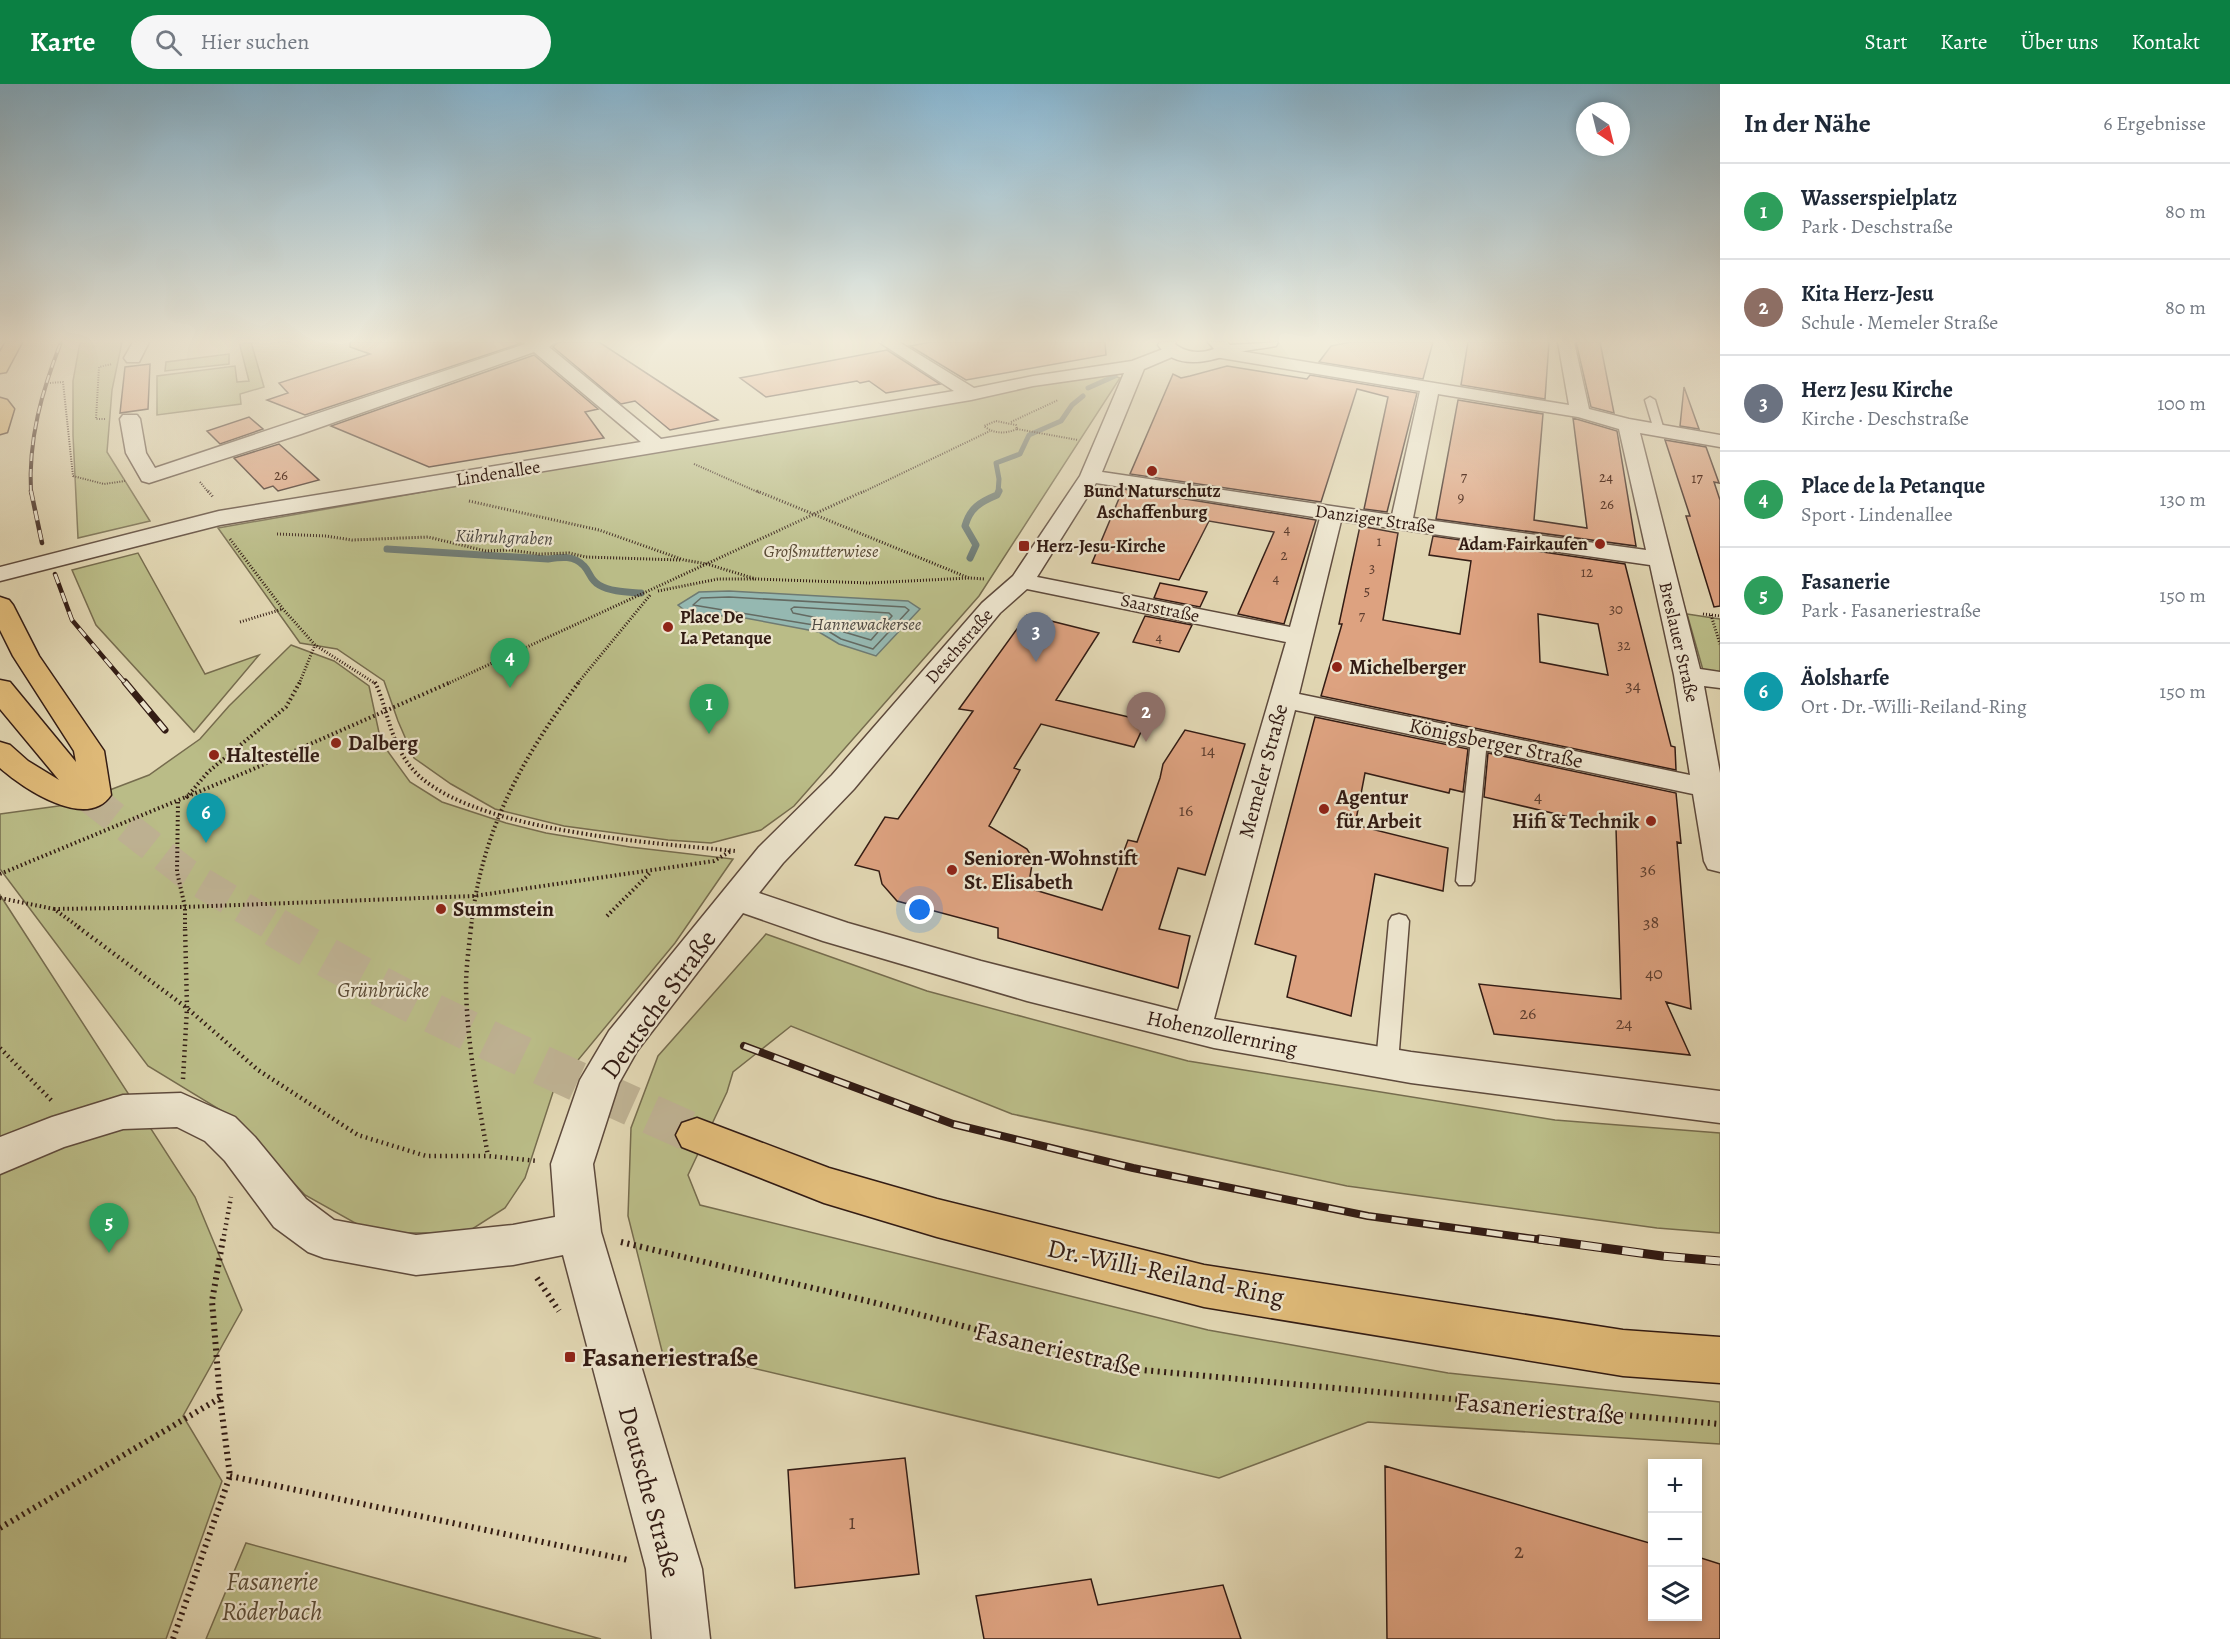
<!DOCTYPE html>
<html lang="de">
<meta charset="utf-8">
<style>
:root{--surface:#fff;--page:#f6f6f7;--text:#1f2937;--muted:#747a83;--line:#e0e1e3;--accent:#0b8043}
body{margin:0;font-family:Alegreya,serif;background:var(--page);color:var(--text)}
.controls{position:absolute;right:18px;bottom:18px;display:grid;overflow:hidden;border-radius:0px;box-shadow:0 3px 9px #0003}
.controls button{width:54px;height:54px;display:grid;place-items:center;padding:0;border:0;border-bottom:2px solid var(--line);background:var(--surface);color:var(--text);font:30px sans-serif}
.compass{position:absolute;left:1576px;top:18px;width:54px;height:54px;border-radius:50%;background:var(--surface);box-shadow:0 3px 9px #0003;rotate:145deg}
.you{position:absolute;left:920px;top:826px;width:21px;height:21px;margin:-15px;border:4px solid #fff;border-radius:50%;background:#1a73e8;box-shadow:0 0 0 9px #1a73e833}
.badge{display:grid;place-items:center;width:39px;height:39px;border-radius:50%;background:var(--accent);color:#fff;font-size:20px;font-weight:700}
.pin{position:absolute;translate:-50% -50px;filter:drop-shadow(0 2px 3px #0008)}
.pin::after{content:'';position:absolute;top:32px;width:21px;height:18px;background:inherit;clip-path:polygon(0 0,100% 0,50% 100%)}
.list{margin:0;padding:0;list-style:none}
h2{display:flex;justify-content:space-between;align-items:center;height:78px;margin:0;padding:0 24px;font-size:26px}
h2 small{font-size:20px;font-weight:400;color:var(--muted)}
.list li{display:grid;grid-template-columns:39px 1fr auto;gap:18px;align-items:center;box-sizing:border-box;height:96px;padding:0 24px;border-top:2px solid var(--line)}
.list b{display:block;font-size:22px;white-space:nowrap}
.list p{margin:0;font-size:20px;white-space:nowrap;color:var(--muted)}
.list em{font-size:20px;font-style:normal;color:var(--muted)}
.icon{flex:none;width:33px;height:33px;fill:none;stroke:currentColor;stroke-width:2;stroke-linecap:round;stroke-linejoin:round}
.map{position:relative;flex:none;width:1720px;height:1555px;overflow:hidden}
header{display:flex;align-items:center;gap:36px;box-sizing:border-box;height:84px;padding:0 30px;background:var(--accent);color:#fff}
header strong{font-size:28px}
nav{display:flex;gap:33px;margin-inline-start:auto;font-size:21px}
.search{width:420px;height:54px;background:var(--page);display:flex;align-items:center;gap:15px;box-sizing:border-box;padding:0 21px;border-radius:33px;color:var(--muted);font-size:22px}
main{display:flex}
aside{flex:1;background:var(--surface)}
.map>svg:first-child{display:block}
.green{fill:#babc87;stroke:#766c4e;stroke-width:1.5}
.water{fill:#95b8b1;stroke:#6e7a72;stroke-width:1.5}
.lines{fill:none;stroke-linecap:round;stroke-linejoin:round}
.shore{stroke:#646a62;stroke-width:1.5}
.stream-far1{stroke:#6e7a72;stroke-width:5}
.stream{stroke:#6e7a72;stroke-width:7}
.building{fill:#dda280;stroke:#331c14;stroke-width:1.5;fill-rule:evenodd}
.trunk-tunnel-far1{stroke:#beb192;stroke-width:31;stroke-dasharray:31 16;stroke-linecap:butt}
.trunk-tunnel{stroke:#beb192;stroke-width:40;stroke-dasharray:40 20;stroke-linecap:butt}
.service-casing{stroke:#5e4a3c;stroke-width:3}
.minor-casing{stroke:#5e4a3c;stroke-width:3}
.secondary-casing{stroke:#331c14;stroke-width:3}
.trunk-casing{stroke:#331c14;stroke-width:3}
.path-far4{stroke:#331c14;stroke-width:2;stroke-dasharray:1 1.5;stroke-linecap:butt}
.path-far3{stroke:#331c14;stroke-width:3;stroke-dasharray:1 2;stroke-linecap:butt}
.path-far2{stroke:#331c14;stroke-width:4;stroke-dasharray:1.5 3;stroke-linecap:butt}
.path-far1{stroke:#331c14;stroke-width:4.5;stroke-dasharray:1.5 4;stroke-linecap:butt}
.path{stroke:#331c14;stroke-width:6;stroke-dasharray:2 4.5;stroke-linecap:butt}
.service{fill:#ece4cd;fill-rule:evenodd}
.minor{fill:#ece4cd;fill-rule:evenodd}
.secondary{fill:#ece4cd;fill-rule:evenodd}
.trunk{fill:#e0bb79;fill-rule:evenodd}
.rail-far4-casing{stroke:#331c14;stroke-width:4}
.rail-far3-casing{stroke:#331c14;stroke-width:4.5}
.rail-far2-casing{stroke:#331c14;stroke-width:7}
.rail-far1-casing{stroke:#331c14;stroke-width:8}
.rail-casing{stroke:#331c14;stroke-width:9}
.rail-far4{stroke:#ece4cd;stroke-width:2;stroke-dasharray:8;stroke-linecap:butt}
.rail-far3{stroke:#ece4cd;stroke-width:3;stroke-dasharray:10;stroke-linecap:butt}
.rail-far2{stroke:#ece4cd;stroke-width:4.5;stroke-dasharray:13;stroke-linecap:butt}
.rail-far1{stroke:#ece4cd;stroke-width:5;stroke-dasharray:16;stroke-linecap:butt}
.rail{stroke:#ece4cd;stroke-width:7;stroke-dasharray:21;stroke-linecap:butt}
.poi-dot{fill:#8f2418;stroke:#ece4cd;stroke-width:2}
.labels{text-anchor:middle;stroke-width:4.5;stroke-linejoin:round;paint-order:stroke}
.far-number-label{font-size:15px;fill:#5e3e2f}
.far-street-label{font-size:18px;fill:#331c14;stroke:#ece4cd}
.far-poi-label{font-size:18px;font-weight:bold;fill:#331c14;stroke:#ece4cd;text-anchor:start}
.far-water-label{font-size:18px;font-style:italic;fill:#504b43;stroke:#ece4cd}
.far-park-label{font-size:18px;font-style:italic;fill:#5c4c36;stroke:#ece4cd}
.number-label{font-size:18px;fill:#5e3e2f}
.poi-label{font-size:21px;font-weight:bold;fill:#331c14;stroke:#ece4cd;text-anchor:start}
.street-label{font-size:21px;fill:#331c14;stroke:#ece4cd}
.park-label{font-size:21px;font-style:italic;fill:#5c4c36;stroke:#ece4cd}
.near-number-label{font-size:21px;fill:#5e3e2f}
.near-street-label{font-size:26px;fill:#331c14;stroke:#ece4cd}
.near-poi-label{font-size:26px;font-weight:bold;fill:#331c14;stroke:#ece4cd;text-anchor:start}
.near-park-label{font-size:26px;font-style:italic;fill:#5c4c36;stroke:#ece4cd}
</style>
<header>
<strong>Karte</strong>
<div class="search"><svg class="icon" aria-label="search" viewBox="0 0 24 24"><circle cx="10" cy="10" r="6"/><path d="M15 15l6 6"/></svg>Hier suchen</div>
<nav><a>Start</a><a>Karte</a><a>Über uns</a><a>Kontakt</a></nav>
</header>
<main>
<div class="map">
<svg width="1720" height="1555" viewBox="0 0 1720 1555">
<rect width="100%" height="100%" fill="#e1d6b2"/>
<filter id="stains"><feTurbulence type="fractalNoise" baseFrequency=".00333" numOctaves="4"/><feColorMatrix values="0 0 0 0 .2 0 0 0 0 .09 0 0 0 0 .02 0 0 0 .5 -.17"/></filter>
<radialGradient id="worn" r=".72"><stop offset=".6" stop-color="#630" stop-opacity="0"/><stop offset="1" stop-color="#630" stop-opacity=".3"/></radialGradient>
<path class="green" d="M80,258H122L112,306L107,368L150,437L78,454L73,351V297Z
M239,258H251L264,303L240,310L241,320L157,331V292L235,282L237,298L249,297Z
M229,270V280L165,287L166,278Z
M1103,289L1120,294L979,512L794,722L761,746L711,759L668,756L564,742L495,725L451,700L414,674L398,637L384,597L337,565L300,559L218,444Z
M138,469L205,590L259,571L194,648L96,541L72,486Z
M1687,530L1720,535V589L1703,586Z
M291,561L334,577L369,602L381,658L410,698L442,718L506,739L546,749L630,763L733,775L675,859L554,1005L525,1094L505,1124L466,1149H373L305,1111L232,1033L148,982L0,785V730L73,720L149,691L200,655L229,622Z
M0,811L195,1113L242,1226L183,1332L222,1397L166,1555H0Z
M766,850L927,907L1188,977L1555,1036L1720,1049V1149L1657,1144L1347,1102L1012,1030L791,942L733,988L727,1008L688,1091L700,1121L1208,1246L1448,1289L1720,1318V1360L1368,1338L1219,1394L727,1278L666,1283L628,1132L631,1044L658,972Z
M246,1459L601,1555H206Z"/>
<path class="water" d="M729,507L908,517L920,525L876,572L839,560L819,548L745,534L688,529L678,521L699,508Z"/>
<g class="lines">
<path class="shore" d="M729,513L905,523L909,526L873,565L841,555L820,542L693,521L701,514Z
M794,523L889,529L892,532L871,556L844,548L823,535L793,529L791,525Z"/>
<path class="stream-far1" d="M1088,304L1115,292
M998,409L999,395L996,379L1020,370L1029,351L1061,337L1072,321L1083,312"/>
<path class="stream" d="M387,465L548,475C561,473 574,471 584,482C590,488 590,496 599,501C611,508 627,508 641,509
M970,474L976,461L965,442C970,424 980,418 997,411L999,407"/>
</g>
<path class="building" d="M350,258H522V259L305,331L267,316L288,309L279,299L370,270L350,263Z
M558,258H599L718,336L670,346L635,317L621,320L553,263Z
M931,258H1105L1106,271L966,296L910,262Z
M1351,258H1433L1423,295L1319,278L1331,262Z
M1468,258H1549L1545,315L1461,301Z
M1576,258H1600L1614,329L1591,323Z
M887,266L940,300L886,309L869,297L860,299L857,297L766,313L740,294Z
M534,271L598,325L585,328L604,354L429,383L331,342Z
M150,280L148,325L120,329L125,283Z
M1227,282L1307,295L1310,291L1417,309L1387,428L1364,425L1388,313L1357,305L1321,418L1130,390L1173,290L1181,294L1190,292Z
M1684,303L1699,345L1680,342Z
M1458,316L1543,330L1534,436L1587,444L1573,334L1617,347L1636,462L1436,435Z
M249,333L263,345L220,360L207,347Z
M1665,356L1706,363L1719,399L1714,398L1720,416V522L1714,523L1686,432H1690Z
M279,360L319,396L278,407L273,402L264,405L234,374Z
M1123,405L1316,436L1284,540L1238,530L1274,448L1209,437L1179,496L1092,479Z
M1360,442L1398,449L1383,536L1460,550L1471,477L1429,471L1433,452L1625,480L1671,662L1675,663L1676,686L1321,612L1342,540H1339ZM1538,530L1598,540L1608,591L1540,578Z
M1160,499L1207,508L1200,523L1154,514Z
M1027,531L1099,549L1056,616L1146,637L1134,663L1041,640L1014,684L1020,686L989,742L1027,765L1033,775L1028,804L1102,826L1128,756L1137,758L1160,694L1163,680L1185,646L1245,660L1205,791L1178,784L1159,845L1190,852L1178,904L998,854V844L897,817L882,800L879,787L855,781L885,733L898,735L973,627L959,625Z
M1145,532L1192,541L1179,568L1133,558Z
M1315,633L1468,665L1463,708L1450,705L1449,709L1365,689L1355,741L1448,764L1443,807L1375,790L1351,932L1287,913L1296,872L1255,860Z
M1488,669L1676,709L1681,759L1677,758L1691,925L1666,918L1690,971L1494,950L1479,900L1621,915L1616,744L1484,713Z
M905,1374L919,1490L795,1504L788,1386Z
M1385,1382L1653,1460V1533H1698V1473L1720,1480V1555H1387Z
M1091,1495L1098,1521L1223,1501L1241,1555H984L976,1512Z"/>
<g class="lines">
<path class="trunk-tunnel-far1" d="M90,714L187,790L277,844"/>
<path class="trunk-tunnel" d="M275,843C409,924 554,987 697,1051"/>
<g class="service-casing">
<path id="service" d="M1650,313L1655,316L1664,346L1663,348H1655L1654,346L1645,316Z
M1479,651L1487,656L1474,797L1471,801H1459L1456,797L1471,656Z
M1399,830L1406,832L1409,837L1398,979L1395,985L1387,987L1379,985L1376,979L1389,837L1392,832Z"/>
</g>
<g class="minor-casing">
<path id="minor" d="M133,258H149L139,278H127L124,274Z
M524,258H556L549,263L661,355L954,307L879,258H899L974,304L1033,292L1132,277L1171,262L1177,263L1180,267L1177,271L1144,285L1102,388L1392,431L1420,307L1221,274L1215,273L1212,269L1215,265L1221,264L1569,321L1558,258H1574L1589,325L1629,335L1720,351V363L1640,349L1700,585L1720,588V604L1704,602L1720,689V788L1708,785L1704,777L1693,710L1295,626L1214,935L1411,968L1720,1007V1039L1411,999L1214,964L1027,917L823,857L743,829L637,967L619,999L593,1080L601,1148L702,1485L710,1555H652L646,1485L563,1171L513,1181L416,1191L324,1174L308,1168L274,1143L225,1077L205,1057L177,1043L123,1045L64,1063L0,1090V1053L52,1033L123,1011L181,1009L235,1033L255,1053L306,1115L334,1136L416,1151L513,1141L555,1133L551,1080L580,996L609,947L759,763L832,691L982,519L1013,492L1080,392L1124,289L1033,302L971,316L220,441L0,497V483L219,427L641,358L534,268L301,350L149,399L142,397L126,369L120,335L123,331H137L140,335L146,369L155,384L525,260ZM1438,310L1578,333L1619,345L1646,466L1413,434ZM1096,399L1320,434L1290,543L1037,493ZM1341,437L1650,481L1674,591L1690,691L1299,610ZM1027,505L1286,558L1178,927L981,877L848,839L759,809L783,779L854,705L1000,529Z"/>
</g>
<g class="secondary-casing">
<path id="secondary" d="M1160,258H1176L1175,260C1186,269 1201,270 1214,265L1208,258H1227L1230,261L1278,258L1276,262C1260,265 1244,266 1228,271C1205,279 1174,285 1158,261Z"/>
</g>
<g class="trunk-casing">
<path id="trunk" d="M6,258H22L6,288L0,289V268Z
M0,314L7,316L14,325L7,348L0,350Z
M0,513L9,516L13,521L39,572L104,667L111,711C87,747 24,705 0,684V658L10,661L28,677L59,696L0,625V596L10,598L76,678L74,667L13,572L0,546Z
M697,1034L829,1084L937,1115L1204,1181L1623,1246L1720,1253V1299L1623,1292L1204,1223L937,1153L824,1119L682,1063L676,1051L682,1039Z"/>
</g>
<path class="path-far4" d="M50,299L63,298L73,392L104,400L125,397
M105,335H96L99,283L112,280
M996,337L1016,341L1017,345C1005,350 994,350 984,342Z
M1011,338L1058,316
M1017,345L1078,356
M694,380L760,409
M200,398L209,409
M861,409L990,347"/>
<path class="path-far3" d="M208,407L213,413
M757,407L969,494L985,495
M469,417L599,446L684,476L707,480L756,495L869,499L969,494
M277,450L326,452L352,456L428,453L486,467L509,466L539,470L569,469L586,473L680,476
M230,455L283,525L315,561L376,600
M658,507L718,495H756
M1703,530L1720,532
M1711,531L1720,560
M240,538L283,525
M299,600L315,561
M447,600L864,407
M577,600L651,510"/>
<path class="path-far2" d="M375,598C388,626 390,657 410,682C460,747 656,759 735,767
M186,714L208,688L286,623L300,598
M178,718L177,788L185,823V844
M0,790L251,686L451,598
M0,814L54,825L80,844
M54,825L185,823L474,812L714,777L731,767
M607,832L651,788
M471,844C481,748 521,675 579,598"/>
<path class="path-far1" d="M78,843L187,924L258,986L358,1051L426,1072H488L538,1077
M471,843C469,863 466,883 466,903C467,960 478,1016 488,1072
M0,964L52,1017
M183,995L187,924L185,843
M223,1157L231,1113"/>
<path class="path" d="M621,1158L880,1220L1121,1284L1720,1340
M537,1194L559,1227
M230,1392L628,1476
M0,1444L220,1314
M173,1555L230,1392L220,1314L212,1217L223,1155"/>
<use href="#service" class="service"/>
<use href="#minor" class="minor"/>
<use href="#secondary" class="secondary"/>
<use href="#trunk" class="trunk"/>
<g class="rail-far4-casing">
<path id="rail-far4" d="M31,409C28,355 42,307 61,258"/>
</g>
<g class="rail-far3-casing">
<path id="rail-far3" d="M31,407L42,459
M55,490L72,536L126,600"/>
</g>
<g class="rail-far2-casing">
<path id="rail-far2" d="M125,598L165,646"/>
</g>
<g class="rail-far1-casing">
<path id="rail-far1" d="M744,962L953,1040L1133,1084L1368,1132L1550,1157"/>
</g>
<g class="rail-casing">
<path id="rail" d="M1539,1155L1662,1172L1720,1177"/>
</g>
<use href="#rail-far4" class="rail-far4"/>
<use href="#rail-far3" class="rail-far3"/>
<use href="#rail-far2" class="rail-far2"/>
<use href="#rail-far1" class="rail-far1"/>
<use href="#rail" class="rail"/>
</g>
<linearGradient id="sky" x2="0" y2="1"><stop stop-color="#87b6d2"/><stop offset="0.54" stop-color="#f2eddc"/><stop offset="1" stop-color="#f2eddc" stop-opacity="0"/></linearGradient>
<rect width="1720" height="476" fill="url(#sky)"/>
<g class="poi-dot">
<circle cx="1152" cy="387" r="6"/>
<circle cx="1600" cy="460" r="6"/>
<rect x="1018" y="456" width="12" height="12" rx="3"/>
<circle cx="668" cy="543" r="6"/>
<circle cx="1337" cy="583" r="6"/>
<circle cx="336" cy="659" r="6"/>
<circle cx="214" cy="671" r="6"/>
<circle cx="1324" cy="725" r="6"/>
<circle cx="1651" cy="737" r="6"/>
<circle cx="952" cy="786" r="6"/>
<circle cx="441" cy="825" r="6"/>
<rect x="564" y="1267" width="12" height="12" rx="3"/>
</g>
<g class="labels">
<g class="far-number-label">
<text x="281" y="396">26</text>
<text x="1464" y="398">7</text>
<text x="1606" y="398">24</text>
<text x="1697" y="399">17</text>
<text x="1461" y="418">9</text>
<text x="1607" y="425">26</text>
<text x="1287" y="450">4</text>
<text x="1379" y="462">1</text>
<text x="1284" y="476">2</text>
<text x="1372" y="489">3</text>
<text x="1587" y="493">12</text>
<text x="1276" y="499">4</text>
<text x="1367" y="512">5</text>
<text x="1616" y="530">30</text>
<text x="1362" y="537">7</text>
<text x="1159" y="558">4</text>
<text x="1624" y="566">32</text>
</g>
<g class="far-street-label">
<text transform="translate(498 389) rotate(-9)" y="6">Lindenallee</text>
<text transform="translate(1375 435) rotate(8)" y="6">Danziger Straße</text>
<text transform="translate(1160 524) rotate(12)" y="6">Saarstraße</text>
<text transform="translate(1679 558) rotate(77)" y="6">Breslauer Straße</text>
<text transform="translate(959 562) rotate(-49)" y="6">Deschstraße</text>
</g>
<g class="far-poi-label">
<text x="1152" y="413" text-anchor="middle">Bund Naturschutz<tspan x="1152" dy="21">Aschaffenburg</tspan></text>
<text x="1588" y="466" text-anchor="end">Adam Fairkaufen</text>
<text x="1036" y="468">Herz-Jesu-Kirche</text>
<text x="680" y="539">Place De<tspan x="680" dy="21">La Petanque</tspan></text>
</g>
<g class="far-water-label">
<text transform="translate(504 453) rotate(2)" y="6">Kühruhgraben</text>
<text x="866" y="546">Hannewackersee</text>
</g>
<g class="far-park-label">
<text x="821" y="473">Großmutterwiese</text>
</g>
<g class="number-label">
<text x="1633" y="607">34</text>
<text x="1208" y="672">14</text>
<text x="1538" y="718">4</text>
<text x="1186" y="732">16</text>
<text x="1648" y="791">36</text>
<text x="1651" y="844">38</text>
<text x="1654" y="895">40</text>
<text x="1528" y="935">26</text>
<text x="1624" y="945">24</text>
</g>
<g class="poi-label">
<text x="1349" y="590">Michelberger</text>
<text x="348" y="666">Dalberg</text>
<text x="226" y="678">Haltestelle</text>
<text x="1336" y="720">Agentur<tspan x="1336" dy="24">für Arbeit</tspan></text>
<text x="1639" y="744" text-anchor="end">Hifi &amp; Technik</text>
<text x="964" y="781">Senioren-Wohnstift<tspan x="964" dy="24">St. Elisabeth</tspan></text>
<text x="453" y="832">Summstein</text>
</g>
<g class="street-label">
<text transform="translate(1496 659) rotate(12)" y="7">Königsberger Straße</text>
<text transform="translate(1263 687) rotate(-75)" y="7">Memeler Straße</text>
<text transform="translate(1222 949) rotate(12)" y="7">Hohenzollernring</text>
</g>
<g class="park-label">
<text x="383" y="913">Grünbrücke</text>
</g>
<g class="near-number-label">
<text x="852" y="1445">1</text>
<text x="1519" y="1474">2</text>
</g>
<g class="near-street-label">
<text transform="translate(658 920) rotate(-54)" y="9">Deutsche Straße</text>
<text transform="translate(1166 1188) rotate(12)" y="9">Dr.-Willi-Reiland-Ring</text>
<text transform="translate(1058 1265) rotate(13)" y="9">Fasaneriestraße</text>
<text transform="translate(1540 1324) rotate(5)" y="9">Fasaneriestraße</text>
<text transform="translate(650 1408) rotate(75)" y="9">Deutsche Straße</text>
</g>
<g class="near-poi-label">
<text x="582" y="1282">Fasaneriestraße</text>
</g>
<g class="near-park-label">
<text x="272" y="1506">Fasanerie<tspan x="272" dy="30">Röderbach</tspan></text>
</g>
</g>
<rect width="100%" height="100%" filter="url(#stains)"/>
<rect width="100%" height="100%" fill="url(#worn)"/>
</svg>
<div class="controls">
<button>+</button>
<button>−</button>
<button><svg class="icon" aria-label="layers" viewBox="0 0 24 24"><path d="M12 4l9 5-9 5-9-5zM3 14l9 5 9-5"/></svg></button>
</div>
<svg class="compass" viewBox="-18 -18 36 36"><path d="M0-13l5 13h-10z" fill="#e53935"/><path d="M0 13l5-13h-10z" fill="#747a83"/></svg>
<div class="you"></div>
<div class="pin badge" style="left:709px;top:650px;background:#2e9e5b">1</div>
<div class="pin badge" style="left:1146px;top:658px;background:#8d6e63">2</div>
<div class="pin badge" style="left:1036px;top:578px;background:#6b7280">3</div>
<div class="pin badge" style="left:510px;top:604px;background:#2e9e5b">4</div>
<div class="pin badge" style="left:109px;top:1169px;background:#2e9e5b">5</div>
<div class="pin badge" style="left:206px;top:759px;background:#0f9aa8">6</div>
</div>
<aside>
<h2>In der Nähe<small>6 Ergebnisse</small></h2>
<ul class="list">
<li><span class="badge" style="background:#2e9e5b">1</span><div><b>Wasserspielplatz</b><p>Park · Deschstraße</p></div><em>80 m</em></li>
<li><span class="badge" style="background:#8d6e63">2</span><div><b>Kita Herz-Jesu</b><p>Schule · Memeler Straße</p></div><em>80 m</em></li>
<li><span class="badge" style="background:#6b7280">3</span><div><b>Herz Jesu Kirche</b><p>Kirche · Deschstraße</p></div><em>100 m</em></li>
<li><span class="badge" style="background:#2e9e5b">4</span><div><b>Place de la Petanque</b><p>Sport · Lindenallee</p></div><em>130 m</em></li>
<li><span class="badge" style="background:#2e9e5b">5</span><div><b>Fasanerie</b><p>Park · Fasaneriestraße</p></div><em>150 m</em></li>
<li><span class="badge" style="background:#0f9aa8">6</span><div><b>Äolsharfe</b><p>Ort · Dr.-Willi-Reiland-Ring</p></div><em>150 m</em></li>
</ul>
</aside>
</main>
